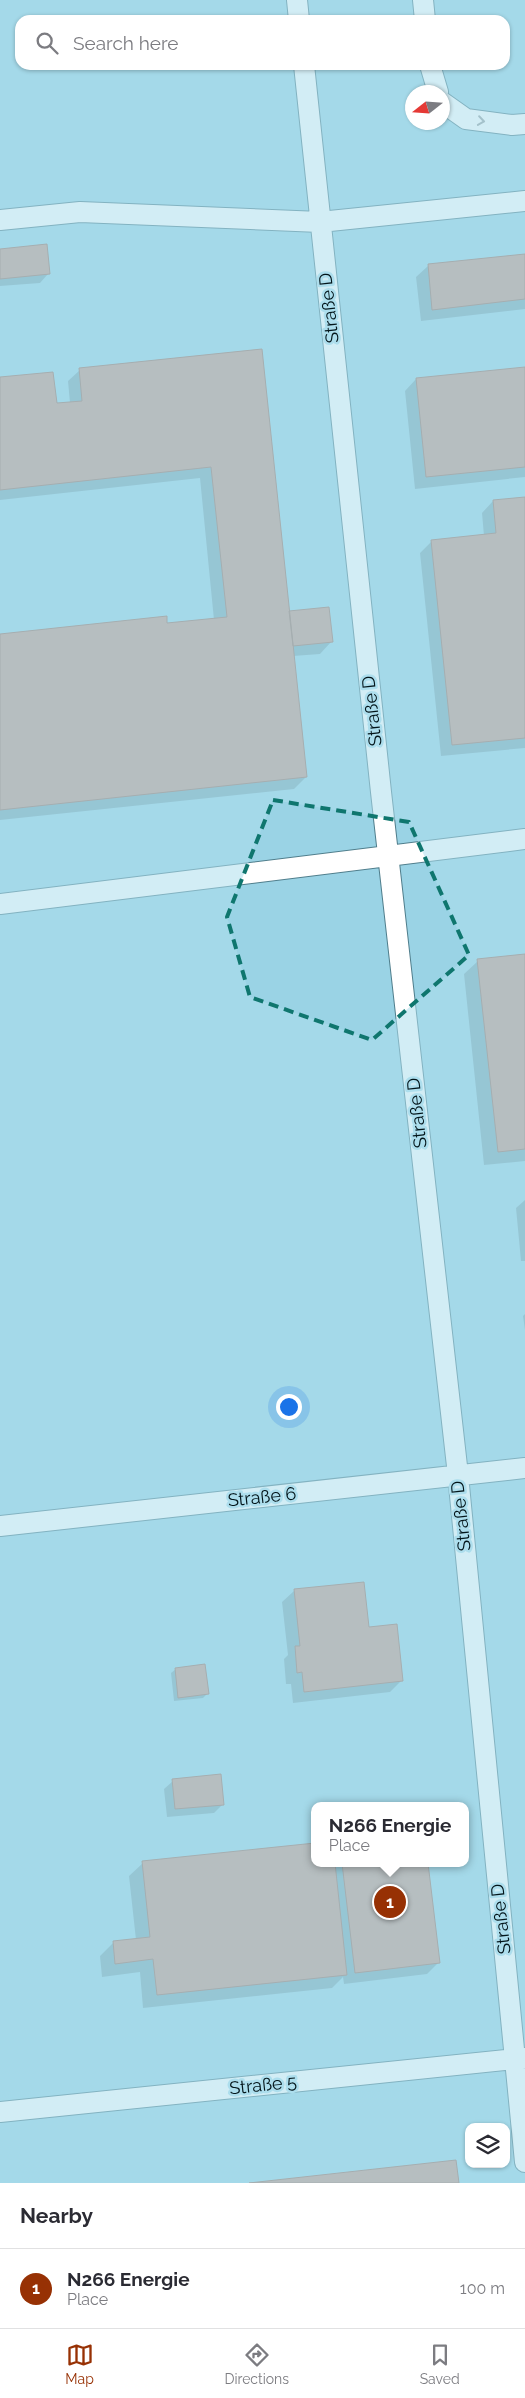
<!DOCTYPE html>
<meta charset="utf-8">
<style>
:root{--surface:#fff;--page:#f7f7f7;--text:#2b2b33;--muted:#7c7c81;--line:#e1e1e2;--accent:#973104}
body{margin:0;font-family:Raleway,sans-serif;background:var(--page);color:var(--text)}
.controls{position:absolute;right:15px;bottom:15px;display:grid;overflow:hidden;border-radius:10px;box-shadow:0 1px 4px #0004}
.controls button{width:45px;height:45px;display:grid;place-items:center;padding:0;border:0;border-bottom:1px solid var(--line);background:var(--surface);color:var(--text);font:25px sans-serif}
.compass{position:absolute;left:405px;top:85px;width:45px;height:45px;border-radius:50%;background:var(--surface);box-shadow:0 1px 4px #0004;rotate:253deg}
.you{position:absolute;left:288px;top:1406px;width:18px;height:18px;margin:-12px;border:4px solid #fff;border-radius:50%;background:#1a73e8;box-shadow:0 0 0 8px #1a73e833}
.badge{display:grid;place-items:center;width:32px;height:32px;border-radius:50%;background:var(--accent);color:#fff;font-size:16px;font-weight:700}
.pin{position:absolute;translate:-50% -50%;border:2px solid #fff;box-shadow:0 1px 5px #0006}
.popup{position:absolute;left:311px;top:1802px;width:158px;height:65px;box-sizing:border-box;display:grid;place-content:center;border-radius:10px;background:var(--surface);filter:drop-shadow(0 1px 4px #0005);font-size:16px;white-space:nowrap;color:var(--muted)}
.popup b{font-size:19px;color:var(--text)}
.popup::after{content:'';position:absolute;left:50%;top:100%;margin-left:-10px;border:10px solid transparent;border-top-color:var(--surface)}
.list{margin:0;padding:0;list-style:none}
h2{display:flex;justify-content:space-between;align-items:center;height:65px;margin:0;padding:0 20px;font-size:21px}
h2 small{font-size:16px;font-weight:400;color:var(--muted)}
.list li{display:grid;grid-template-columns:32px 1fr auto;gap:15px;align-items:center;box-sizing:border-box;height:80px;padding:0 20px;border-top:1px solid var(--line)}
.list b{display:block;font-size:19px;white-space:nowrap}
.list p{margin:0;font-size:16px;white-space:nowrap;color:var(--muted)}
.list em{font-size:16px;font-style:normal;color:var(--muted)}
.icon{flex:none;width:28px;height:28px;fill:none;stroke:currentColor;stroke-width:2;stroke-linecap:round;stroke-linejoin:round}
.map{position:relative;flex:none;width:525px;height:2183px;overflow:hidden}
.search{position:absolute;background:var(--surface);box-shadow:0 1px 4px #0004;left:15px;right:15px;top:15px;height:55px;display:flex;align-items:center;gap:12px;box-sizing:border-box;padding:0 18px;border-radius:15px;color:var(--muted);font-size:19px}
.sheet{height:145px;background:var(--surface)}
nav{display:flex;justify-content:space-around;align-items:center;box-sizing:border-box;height:70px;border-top:1px solid var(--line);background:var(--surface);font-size:14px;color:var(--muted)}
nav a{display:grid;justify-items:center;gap:2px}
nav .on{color:var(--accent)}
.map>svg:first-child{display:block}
.built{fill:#9ad3e5;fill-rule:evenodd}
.shadow{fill:#0003}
.building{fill:#c2988b;stroke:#9c7467}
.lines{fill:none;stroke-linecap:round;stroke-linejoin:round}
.service-casing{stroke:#507e8c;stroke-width:22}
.service{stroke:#fff;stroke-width:20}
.oneway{stroke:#9aa1a3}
.marked{fill:none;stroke:#0f766e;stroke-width:4;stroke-dasharray:10 6;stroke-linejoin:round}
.labels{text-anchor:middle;stroke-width:5;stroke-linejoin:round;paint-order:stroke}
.street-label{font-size:18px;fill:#03151a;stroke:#addeed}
</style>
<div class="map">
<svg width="525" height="2183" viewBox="0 0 525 2183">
<rect width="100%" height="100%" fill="#addeed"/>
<path class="built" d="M0,0H525V2183H0ZM20,20H505V65H20ZM412,92H442V122H412ZM315,1806H465V1863H315ZM469,2127H506V2164H469Z"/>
<path class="shadow" d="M0,250L48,274L40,283L0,286Z
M525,255V309L421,321L416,277L428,266Z
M260,351L288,613L331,642L320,654L293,656L306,777L294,789L0,820V635L214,620L200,478L0,500V379L55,405L70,403L68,381L80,370Z
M525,368V477L415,489L405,391L416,379Z
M525,498V748L441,756L420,553L432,541L484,536L482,513L493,501Z
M525,956V1161L484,1165L464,974L478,961Z
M525,1200V1261H521L516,1208Z
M525,1314V1330L523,1316Z
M363,1583L368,1628L402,1680L390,1692L293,1703L291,1684H286L284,1659L288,1655L282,1602L294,1591Z
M176,1669L207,1694L203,1698L174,1701L171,1673Z
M173,1781L223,1804L214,1813L167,1817L164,1789Z
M315,1844V1863H427L438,1963L427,1974L344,1984L343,1977L332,1988L143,2008L140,1972L102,1977L100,1956L114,1942L136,1940L129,1876L143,1863Z"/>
<path class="building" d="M47,244L50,274L0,279V249Z
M525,254V299L432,310L428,264Z
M262,349L307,777L0,810V634L167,616V623L227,617L211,467L0,490V377L53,372L57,403L82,401L79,368Z
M525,367V467L426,477L416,378Z
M525,497V738L452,745L431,540L496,533L493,500Z
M329,607L333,642L293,646L289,611Z
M525,954V1149L498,1152L477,959Z
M364,1582L369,1627L397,1624L403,1681L304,1692L302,1672L297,1673L295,1646H300L294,1589Z
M205,1664L209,1694L178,1698L175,1668Z
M221,1774L224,1805L175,1809L172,1779Z
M315,1843V1863H335L347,1975L157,1995L153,1959L115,1964L113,1941L150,1937L142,1861Z
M342,1863H428L440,1963L355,1973Z
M456,2160L459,2183H249Z"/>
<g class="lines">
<g class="service-casing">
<path id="service" d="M297,0L299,20
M423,0L425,20
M304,65L381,792L458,1475L525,2162
M430,65L438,92
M442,102L466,119L512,125L525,124
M0,220L80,212L320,222L525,201
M0,904L525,839
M0,1526L525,1468
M0,2112L525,2058"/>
</g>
<use href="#service" class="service"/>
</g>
<defs><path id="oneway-chevron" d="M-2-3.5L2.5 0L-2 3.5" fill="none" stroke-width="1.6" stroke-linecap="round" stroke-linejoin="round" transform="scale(1.25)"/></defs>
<use class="oneway" href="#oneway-chevron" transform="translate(481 121) rotate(8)"/>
<path d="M0 0H525V2183H0ZM273,800L409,822L469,955L372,1040L250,997L227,917Z" fill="#addeed" fill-opacity=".55" fill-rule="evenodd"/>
<path class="marked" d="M273,800L409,822L469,955L372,1040L250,997L227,917Z"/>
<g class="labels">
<g class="street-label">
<text transform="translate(329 308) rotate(-96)" y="6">Straße D</text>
<text transform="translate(372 711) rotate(-96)" y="6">Straße D</text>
<text transform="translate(417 1113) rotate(-96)" y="6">Straße D</text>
<text transform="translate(262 1497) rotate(-6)" y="6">Straße 6</text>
<text transform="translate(461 1516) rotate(-96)" y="6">Straße D</text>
<text transform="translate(501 1919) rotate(-96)" y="6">Straße D</text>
<text transform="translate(263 2085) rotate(-6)" y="6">Straße 5</text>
</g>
</g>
</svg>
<div class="controls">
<button><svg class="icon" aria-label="layers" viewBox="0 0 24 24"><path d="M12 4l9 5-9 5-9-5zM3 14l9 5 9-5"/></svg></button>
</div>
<svg class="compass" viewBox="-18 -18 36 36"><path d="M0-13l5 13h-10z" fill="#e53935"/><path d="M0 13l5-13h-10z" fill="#7c7c81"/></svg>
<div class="you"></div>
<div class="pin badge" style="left:390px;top:1902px">1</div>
<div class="popup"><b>N266 Energie</b>Place</div>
<div class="search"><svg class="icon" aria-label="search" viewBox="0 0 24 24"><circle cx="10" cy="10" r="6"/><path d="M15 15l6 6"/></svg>Search here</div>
</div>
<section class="sheet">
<h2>Nearby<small></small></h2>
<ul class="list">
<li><span class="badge">1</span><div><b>N266 Energie</b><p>Place</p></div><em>100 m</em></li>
</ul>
</section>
<nav>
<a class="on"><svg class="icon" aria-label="map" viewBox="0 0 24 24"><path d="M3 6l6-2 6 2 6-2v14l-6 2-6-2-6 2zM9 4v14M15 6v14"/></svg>Map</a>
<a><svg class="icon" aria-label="directions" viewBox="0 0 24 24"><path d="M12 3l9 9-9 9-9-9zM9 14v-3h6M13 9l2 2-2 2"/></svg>Directions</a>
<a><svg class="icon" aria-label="saved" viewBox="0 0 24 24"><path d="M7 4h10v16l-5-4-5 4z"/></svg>Saved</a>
</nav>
